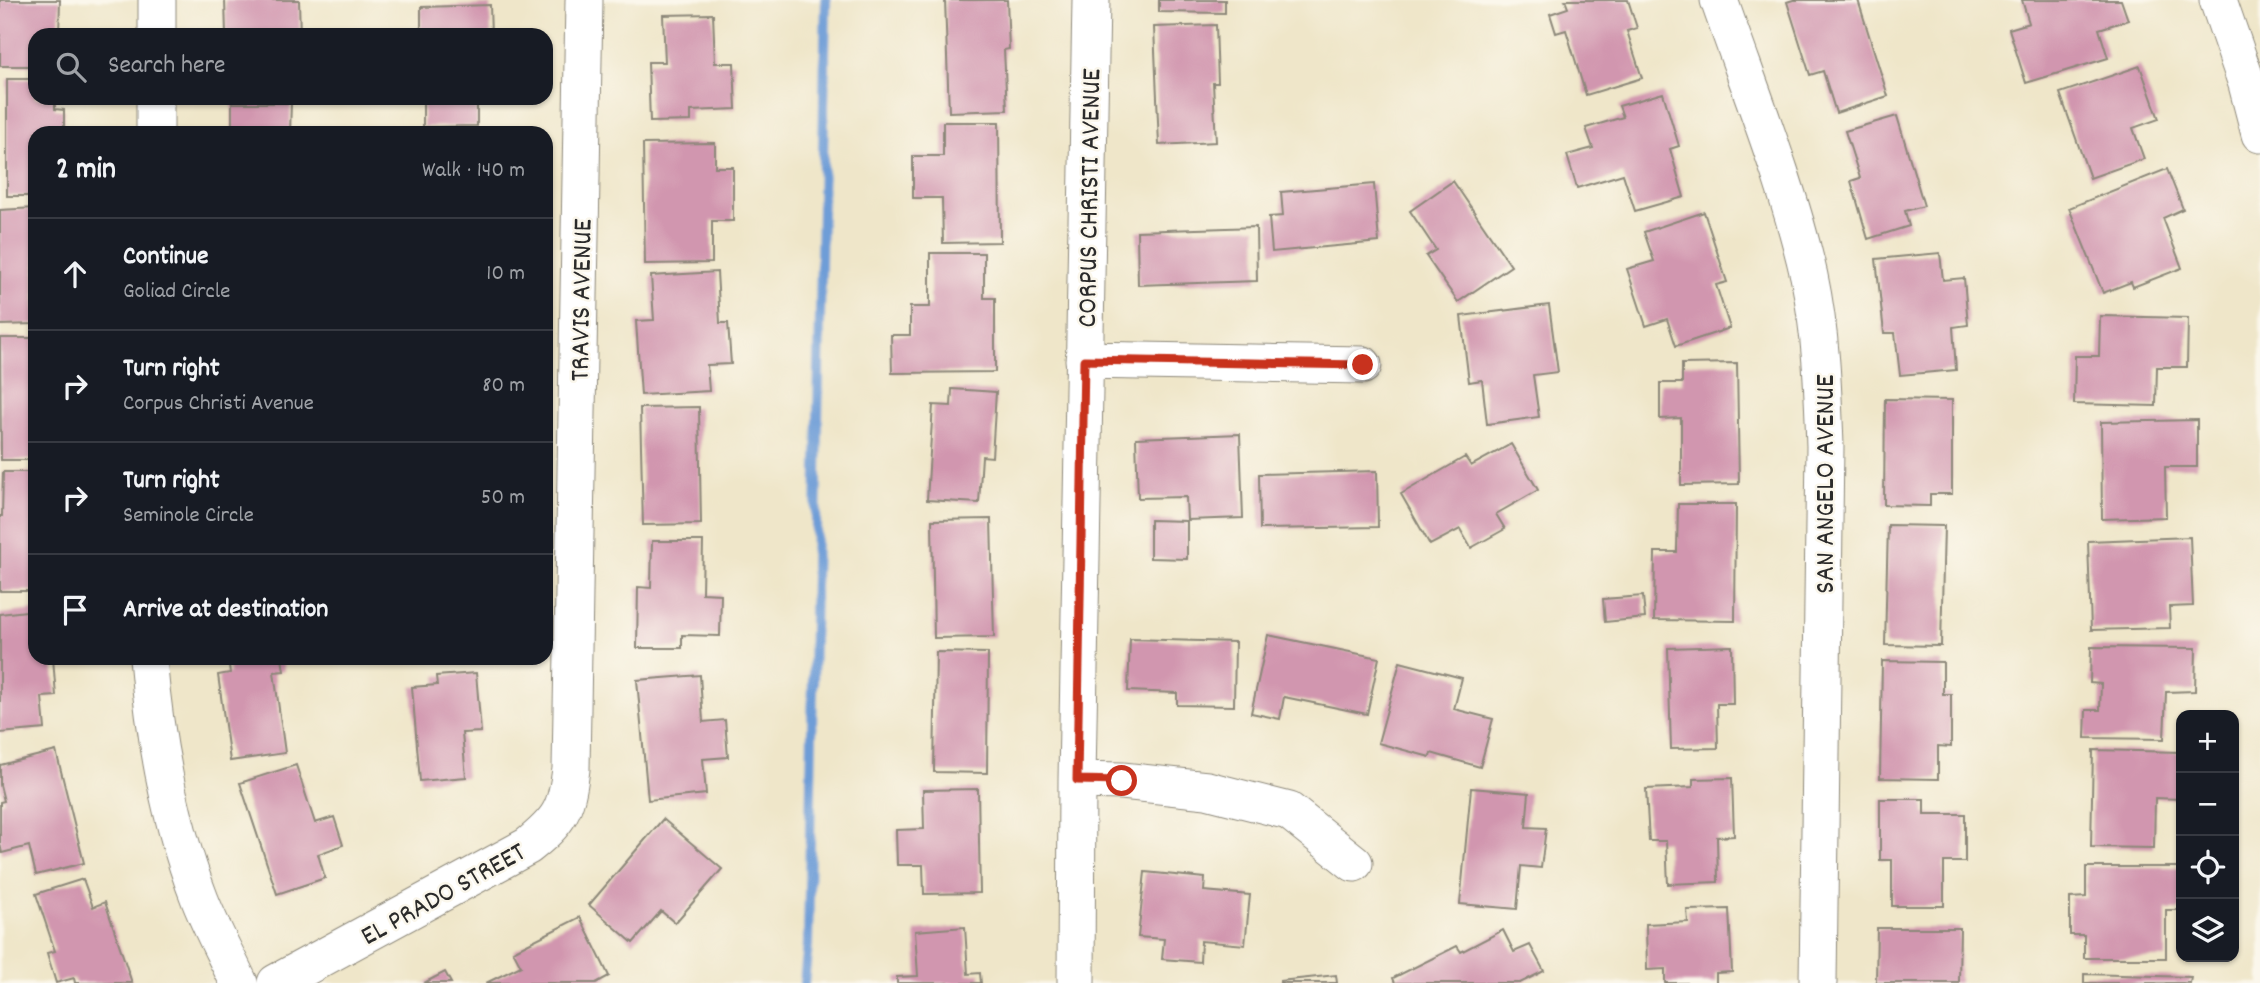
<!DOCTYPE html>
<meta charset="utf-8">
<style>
:root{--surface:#171b24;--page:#20242c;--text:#f1f3f6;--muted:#9ea1a6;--line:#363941}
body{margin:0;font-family:Dekko,sans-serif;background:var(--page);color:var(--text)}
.controls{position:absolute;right:21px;bottom:21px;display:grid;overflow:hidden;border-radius:14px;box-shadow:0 2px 5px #0004}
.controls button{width:63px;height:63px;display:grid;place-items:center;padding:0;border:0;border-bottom:2px solid var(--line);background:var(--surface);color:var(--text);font:35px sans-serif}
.stop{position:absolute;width:21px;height:21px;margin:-16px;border:5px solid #c8321e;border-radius:50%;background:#fff}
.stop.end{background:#c8321e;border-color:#fff;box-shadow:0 2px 7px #0008}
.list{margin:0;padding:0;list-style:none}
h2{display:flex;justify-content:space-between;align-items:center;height:91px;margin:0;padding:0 28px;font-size:30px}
h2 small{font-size:23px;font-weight:400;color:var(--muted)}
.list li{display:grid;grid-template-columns:46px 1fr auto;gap:21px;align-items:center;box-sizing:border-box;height:112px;padding:0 28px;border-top:2px solid var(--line)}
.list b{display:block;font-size:26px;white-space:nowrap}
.list p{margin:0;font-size:23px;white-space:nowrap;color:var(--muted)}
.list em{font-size:23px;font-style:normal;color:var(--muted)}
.icon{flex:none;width:38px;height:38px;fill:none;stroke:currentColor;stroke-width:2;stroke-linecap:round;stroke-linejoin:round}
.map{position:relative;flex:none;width:2260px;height:983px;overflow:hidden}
.search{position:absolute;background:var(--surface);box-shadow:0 2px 5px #0004;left:28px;top:28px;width:525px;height:77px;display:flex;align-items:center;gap:18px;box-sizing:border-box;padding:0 24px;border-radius:21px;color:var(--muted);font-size:26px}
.panel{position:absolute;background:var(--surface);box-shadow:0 2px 5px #0004;left:28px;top:126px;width:525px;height:539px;border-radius:21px}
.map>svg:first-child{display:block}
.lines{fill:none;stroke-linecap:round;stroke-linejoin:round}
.stream{stroke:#6e9dd7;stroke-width:10}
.building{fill:#d196af}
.minor-casing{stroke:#8d887a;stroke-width:39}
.minor{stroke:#fff;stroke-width:37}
.route{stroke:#c8321e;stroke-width:9}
.labels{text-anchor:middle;stroke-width:5;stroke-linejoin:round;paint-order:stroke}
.street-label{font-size:28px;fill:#2b2b2b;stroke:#fbf7ec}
</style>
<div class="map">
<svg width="2260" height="983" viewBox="0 0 2260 983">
<rect width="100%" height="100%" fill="#fbf7ec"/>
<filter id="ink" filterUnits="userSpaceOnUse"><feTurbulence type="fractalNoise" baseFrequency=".0143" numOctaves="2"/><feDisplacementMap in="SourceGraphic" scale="14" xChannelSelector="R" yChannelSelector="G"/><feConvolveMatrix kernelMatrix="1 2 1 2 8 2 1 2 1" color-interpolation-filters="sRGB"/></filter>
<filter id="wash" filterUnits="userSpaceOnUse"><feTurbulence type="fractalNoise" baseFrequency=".00686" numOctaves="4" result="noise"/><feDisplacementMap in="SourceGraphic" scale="28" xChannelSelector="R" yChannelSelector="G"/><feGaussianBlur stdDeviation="1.57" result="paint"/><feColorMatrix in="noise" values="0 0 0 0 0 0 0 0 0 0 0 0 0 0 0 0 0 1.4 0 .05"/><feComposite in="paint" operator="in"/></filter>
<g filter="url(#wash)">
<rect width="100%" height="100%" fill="#efe6c9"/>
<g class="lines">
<path class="stream" d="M804,983L808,944L826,0"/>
</g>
<g id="blocks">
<path class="building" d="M0,0H60L59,35H35V66H0Z
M225,0H299L300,35H226Z
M945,0H1007L1009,49L1004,50L1007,110L949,112Z
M1159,0H1225V13L1159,12Z
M1565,0H1628L1637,28L1627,31L1642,78L1586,95L1566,30L1556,33L1550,14L1568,8Z
M1793,0H1858L1888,96L1836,113L1823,71L1810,75L1787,2Z
M2022,0H2121L2128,20L2099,29L2108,58L2026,83L2009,29L2029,23Z
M490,5L491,35H421V7Z
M713,14L715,63H734L736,109L691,111V121L650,122L648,62H665L663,15Z
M1216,25L1218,83H1213L1216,142L1159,145L1154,27Z
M2140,66L2159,119L2133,128L2144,159L2090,178L2060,93Z
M7,79H35V98H55V109L64,110V133H35V196H7Z
M1663,93L1679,146L1670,149L1684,197L1635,211L1623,174L1577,188L1567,155L1593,148L1586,128L1623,117L1619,106Z
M423,98H477V126L423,127Z
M232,103H291L290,133H232Z
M1897,116L1924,206L1905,211L1909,226L1868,239L1851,181L1860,178L1845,131Z
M943,122H999L1000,242L943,243L942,198H913V156H943Z
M715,143V167H733V221H712V263L645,264L643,144Z
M2167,169L2183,209L2163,218L2182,268L2133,287L2131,282L2103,293L2069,208Z
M1453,181L1511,266L1458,302L1426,256L1436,250L1410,211Z
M1374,184L1379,242L1272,252L1269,217L1283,216L1281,192Z
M35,208V324L0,325V210Z
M1704,212L1727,282L1716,285L1730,328L1676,346L1667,319L1646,326L1627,269L1654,261L1644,232Z
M1256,227L1257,281L1138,285L1137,231Z
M930,253H984V298H995V372L892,373L891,335H910V307H930Z
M1940,253L1943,280L1964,278L1968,325L1953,327L1956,370L1900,375L1895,333H1884L1876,259Z
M717,272L720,323H728L731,364L707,365L709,391L641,395L636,321L654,320L651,276Z
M1549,305L1558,372L1533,375L1539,417L1487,424L1482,380L1469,382L1461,316Z
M2100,316L2188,318L2187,367H2157L2156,406L2074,404L2075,356H2099Z
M0,338H35V460H1Z
M1737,363L1739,484L1681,485V418L1660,419V383H1682V364Z
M952,389L996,392L992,457L982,456L979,503L927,500L933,405L951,406Z
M1885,399L1952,400V494H1930V506L1884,505Z
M699,407L701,524L643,525L640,408Z
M2197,420V467H2165L2166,517L2102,519L2101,422Z
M1240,434L1243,518L1187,520L1186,497L1138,498L1136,438Z
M1511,444L1538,490L1496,514L1505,529L1471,548L1460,529L1430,545L1401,494L1465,457L1471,466Z
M1377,471L1378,527L1260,529L1259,474Z
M3,472H35V591H0V516H2Z
M1678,504H1736L1735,621L1654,620L1655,552H1677Z
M991,519L994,637L934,638L932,520Z
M1150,520L1187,521V559L1150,558Z
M1888,525L1944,526L1941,646L1885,645Z
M2190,537L2193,606L2169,607L2170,628L2091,630L2088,541Z
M652,541H703L702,593L721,594L720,636L682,635V648H637L638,587L651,588Z
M1643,596L1645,618L1605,622L1603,599Z
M35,610V658H53L56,696L42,697L45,729L0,733V614Z
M1268,635L1379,658L1367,714L1284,697L1280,719L1251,713Z
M1130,639L1235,642L1234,706L1177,705V693L1128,691Z
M1732,646L1733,704H1717L1718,748L1671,749L1668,648Z
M2091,647L2196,648L2195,691L2166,692L2164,739L2085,738L2086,710H2100L2101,684L2090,683Z
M936,652L988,653L987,773L934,772Z
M228,658H282L284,671L274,672L285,753L230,761L218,675L230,673Z
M1882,661L1943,662V694H1951V747L1938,746V779L1880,778Z
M1400,662L1462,678L1454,709L1493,719L1480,767L1431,753L1430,757L1378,743Z
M476,673L481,732L462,733L466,777L420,781L412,687L437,685L436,676Z
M700,675L703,722L725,720L728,757L703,759L706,794L648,800L637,680Z
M2093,750L2181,752V799L2155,798L2154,848L2091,847Z
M56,751L84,863L36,875L29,846L2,853L0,844V802L4,801L0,785V765Z
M296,765L315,823L334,817L343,845L318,854L325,878L277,894L240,783Z
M1732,778L1734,836L1717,837L1718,882L1668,884L1666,841H1649L1646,789L1693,787V779Z
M1471,788L1529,793L1526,827L1546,828L1541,868L1521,866L1517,909L1460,904Z
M978,789L980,893L924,894L923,865H897L896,830L924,829L923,790Z
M1880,799H1924V814H1965V862H1944V906H1892V860H1880Z
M663,819L722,869L675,923L661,911L633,943L589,905Z
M2086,867H2181V910H2166V958H2084V935H2070V898L2086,897Z
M1145,872L1205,878L1204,891L1250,895L1245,945L1201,941L1200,962L1162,959L1164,939L1138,937Z
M83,879L93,907L105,902L132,983H75L74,978L56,983L47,953L55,951L36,894Z
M1729,909L1732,972L1716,973V983H1665V969L1647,970L1646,924L1688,922L1687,910Z
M580,917L609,976L596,983H486L521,966L513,951Z
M965,927L968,974L980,973L981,983H897V977L918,976L915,931Z
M1877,928H1960L1959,983H1876Z
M1503,930L1514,952L1530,945L1544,971L1520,983H1395L1393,978L1457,946L1461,952Z
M445,972L451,983H424Z
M2084,974L2191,977L2190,983H2084Z
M1336,975L1337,983H1280V981Z"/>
</g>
</g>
<g filter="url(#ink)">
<use href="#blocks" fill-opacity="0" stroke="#8d887a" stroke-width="2"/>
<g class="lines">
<g class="minor-casing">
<path id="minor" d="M1719,0C1750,90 1788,183 1809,276C1821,332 1823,389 1825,446L1818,983
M2218,0L2247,84L2260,134
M157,35V0
M155,133V98
M1084,360L1363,365
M148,658C155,740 170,823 200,900C211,928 226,955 239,983
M1077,780L1122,781L1207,790L1289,811L1354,863
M276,983L528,846C560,820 566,810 571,769L584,0
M1076,983L1077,780L1091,0"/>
</g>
<use href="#minor" class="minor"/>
</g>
</g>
<g class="lines" filter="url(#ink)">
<path class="route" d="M1122,781L1077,780L1084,360L1363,365"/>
</g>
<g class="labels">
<g class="street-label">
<text transform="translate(1087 198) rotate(-89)" y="10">CORPUS CHRISTI AVENUE</text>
<text transform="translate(579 300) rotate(-89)" y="10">TRAVIS AVENUE</text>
<text transform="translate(1823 484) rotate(-90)" y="10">SAN ANGELO AVENUE</text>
<text transform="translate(442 892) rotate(-29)" y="10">EL PRADO STREET</text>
</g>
</g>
</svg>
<div class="controls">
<button>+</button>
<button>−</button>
<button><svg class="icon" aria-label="locate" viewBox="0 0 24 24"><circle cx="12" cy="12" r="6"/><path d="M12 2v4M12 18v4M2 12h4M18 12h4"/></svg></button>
<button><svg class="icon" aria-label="layers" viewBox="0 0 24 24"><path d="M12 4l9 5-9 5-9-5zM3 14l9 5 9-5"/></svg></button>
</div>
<div class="stop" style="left:1122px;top:781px"></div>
<div class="stop end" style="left:1363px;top:365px"></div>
<div class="search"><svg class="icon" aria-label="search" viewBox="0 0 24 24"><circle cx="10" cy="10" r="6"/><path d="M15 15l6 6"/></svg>Search here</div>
<section class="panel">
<h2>2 min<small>Walk · 140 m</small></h2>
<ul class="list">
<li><svg class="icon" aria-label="ahead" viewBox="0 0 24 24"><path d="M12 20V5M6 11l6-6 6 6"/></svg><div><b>Continue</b><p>Goliad Circle</p></div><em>10 m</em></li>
<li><svg class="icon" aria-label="right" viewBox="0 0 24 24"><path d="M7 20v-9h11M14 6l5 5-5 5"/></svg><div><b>Turn right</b><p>Corpus Christi Avenue</p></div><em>80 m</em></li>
<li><svg class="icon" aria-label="right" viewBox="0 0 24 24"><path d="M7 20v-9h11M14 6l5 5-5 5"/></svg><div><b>Turn right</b><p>Seminole Circle</p></div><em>50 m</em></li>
<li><svg class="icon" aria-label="arrive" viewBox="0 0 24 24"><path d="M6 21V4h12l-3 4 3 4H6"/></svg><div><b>Arrive at destination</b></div></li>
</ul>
</section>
</div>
